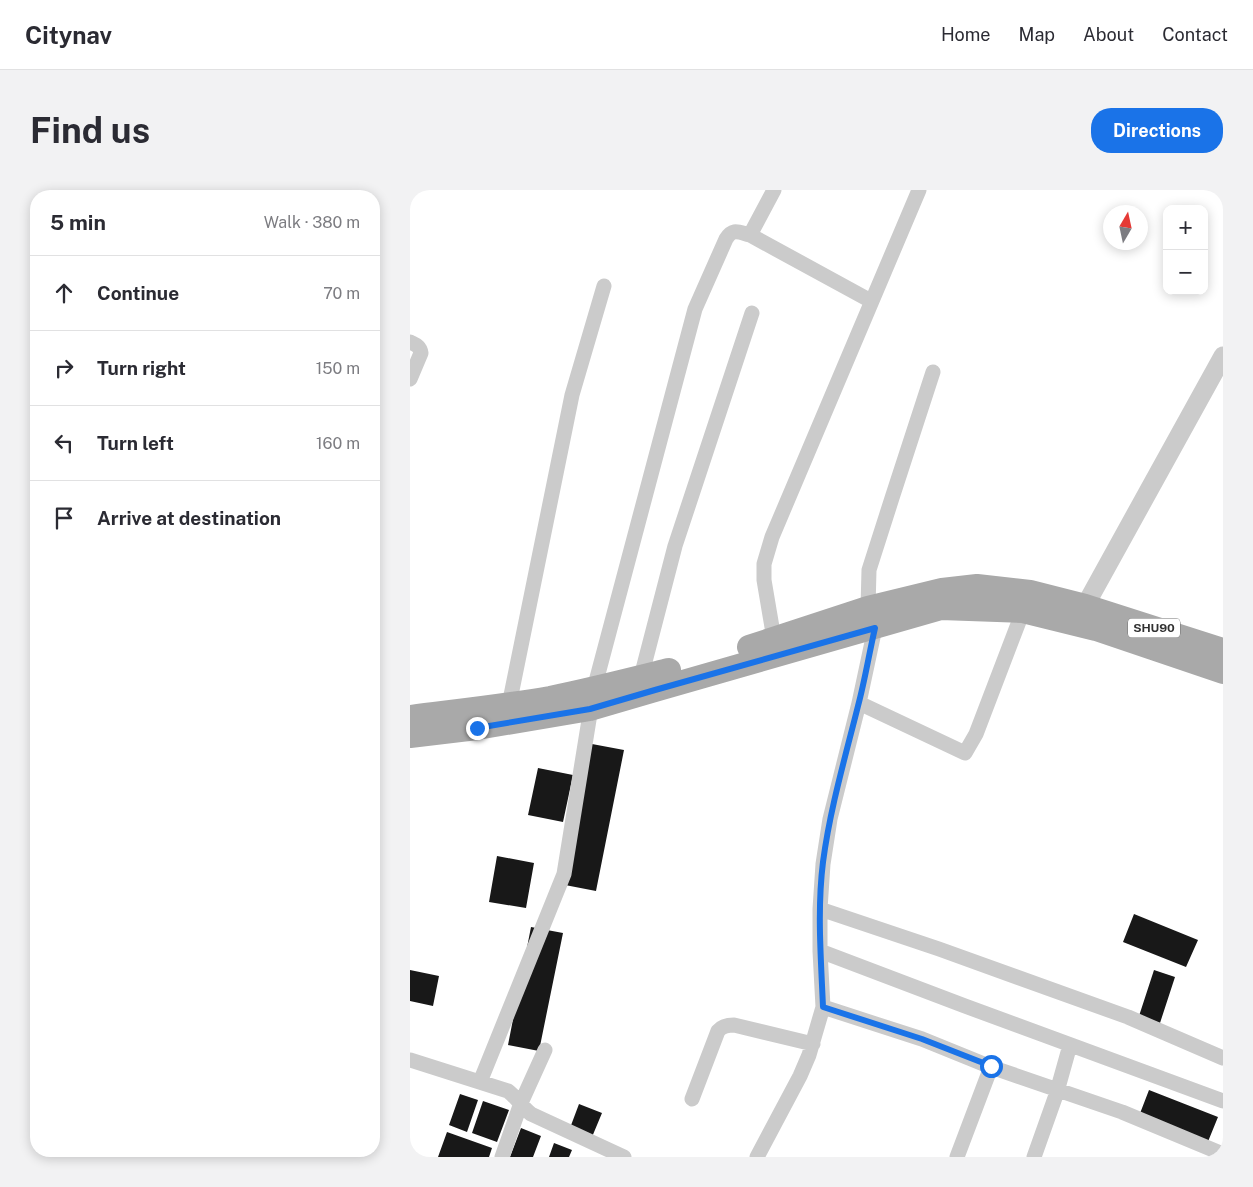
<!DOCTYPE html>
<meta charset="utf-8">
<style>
:root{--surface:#fff;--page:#f2f2f3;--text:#2b2b33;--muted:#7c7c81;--line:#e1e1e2;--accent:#1a73e8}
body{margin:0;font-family:"Public Sans",sans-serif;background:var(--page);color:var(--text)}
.controls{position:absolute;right:15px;top:15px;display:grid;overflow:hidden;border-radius:10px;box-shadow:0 2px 12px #0003}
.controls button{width:45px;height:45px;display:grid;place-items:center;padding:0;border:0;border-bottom:1px solid var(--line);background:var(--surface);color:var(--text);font:25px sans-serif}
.compass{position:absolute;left:693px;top:15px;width:45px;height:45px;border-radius:50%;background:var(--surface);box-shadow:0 2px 12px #0003;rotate:9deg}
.stop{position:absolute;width:15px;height:15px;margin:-11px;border:4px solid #1a73e8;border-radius:50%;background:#fff}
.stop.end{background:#1a73e8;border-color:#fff;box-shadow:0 1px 5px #0008}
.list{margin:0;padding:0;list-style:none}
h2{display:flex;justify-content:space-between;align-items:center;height:65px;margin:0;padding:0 20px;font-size:21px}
h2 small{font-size:16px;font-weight:400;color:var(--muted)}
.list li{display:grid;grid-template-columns:32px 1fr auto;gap:15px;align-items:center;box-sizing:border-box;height:75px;padding:0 20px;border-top:1px solid var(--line)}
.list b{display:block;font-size:19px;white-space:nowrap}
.list em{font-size:16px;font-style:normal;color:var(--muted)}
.icon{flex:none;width:28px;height:28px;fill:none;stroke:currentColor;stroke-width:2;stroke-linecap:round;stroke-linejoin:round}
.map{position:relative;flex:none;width:813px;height:967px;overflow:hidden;border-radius:20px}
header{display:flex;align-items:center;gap:30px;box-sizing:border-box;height:70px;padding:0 25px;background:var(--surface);border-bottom:1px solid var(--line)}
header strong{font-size:24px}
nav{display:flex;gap:28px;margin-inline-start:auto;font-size:18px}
.intro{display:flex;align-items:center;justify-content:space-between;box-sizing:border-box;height:120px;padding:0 30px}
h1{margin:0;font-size:35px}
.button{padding:12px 22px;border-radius:20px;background:var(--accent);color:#fff;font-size:18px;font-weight:700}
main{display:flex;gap:30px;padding:0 30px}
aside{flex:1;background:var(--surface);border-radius:20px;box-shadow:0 2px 12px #0003}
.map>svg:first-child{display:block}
.building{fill:#181818}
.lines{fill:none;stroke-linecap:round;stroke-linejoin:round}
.minor{stroke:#cbcbcb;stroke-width:15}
.tertiary{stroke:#cbcbcb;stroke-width:19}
.primary{stroke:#a9a9a9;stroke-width:24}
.route{stroke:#1a73e8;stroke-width:6}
.labels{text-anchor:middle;stroke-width:5;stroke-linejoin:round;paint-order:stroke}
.shield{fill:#fff;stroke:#6f6f6f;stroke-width:1}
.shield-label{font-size:12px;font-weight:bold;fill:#313131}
</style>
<header>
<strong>Citynav</strong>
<nav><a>Home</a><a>Map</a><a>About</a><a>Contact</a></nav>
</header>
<div class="intro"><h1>Find us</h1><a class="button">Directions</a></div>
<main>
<aside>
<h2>5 min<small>Walk · 380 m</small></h2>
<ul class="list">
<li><svg class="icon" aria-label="ahead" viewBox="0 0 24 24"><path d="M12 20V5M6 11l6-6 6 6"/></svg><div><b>Continue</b></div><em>70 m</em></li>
<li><svg class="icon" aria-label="right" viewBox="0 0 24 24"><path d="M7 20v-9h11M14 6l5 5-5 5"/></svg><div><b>Turn right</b></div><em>150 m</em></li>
<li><svg class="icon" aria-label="left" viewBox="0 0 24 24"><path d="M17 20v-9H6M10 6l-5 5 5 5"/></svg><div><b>Turn left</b></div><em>160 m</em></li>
<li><svg class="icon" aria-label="arrive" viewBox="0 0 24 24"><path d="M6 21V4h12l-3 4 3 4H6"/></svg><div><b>Arrive at destination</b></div></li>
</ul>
</aside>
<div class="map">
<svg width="813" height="967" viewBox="0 0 813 967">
<rect width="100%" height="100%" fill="#fff"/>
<path class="building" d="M182,554L214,560L186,701L155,695Z
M128,578L163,585L153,632L118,625Z
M87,666L124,673L116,718L79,712Z
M724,724L788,750L776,777L713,752Z
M121,737L153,743L129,861L98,855Z
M0,780L29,786L23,816L0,811Z
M744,780L765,787L750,833L729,826Z
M739,900L808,927L797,954L729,926Z
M50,904L68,910L57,942L39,935Z
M73,911L99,920L87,952L62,943Z
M169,914L192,923L182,947L160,938Z
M111,938L131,946L123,967H100Z
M37,942L82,958L79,967H28Z
M144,953L162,960L159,967H139Z"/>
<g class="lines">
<path class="minor" d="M340,45L364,0
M0,152C6,155 10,156 11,163L0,189
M364,449L354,390V374L362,347L509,0
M231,487L265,356L342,123
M449,513L555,563L566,544L613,421
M99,515L162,205L194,96
M410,719L529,759L718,827L813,868
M410,761L555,816L813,911
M413,817L512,849L581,877L712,922L813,964
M0,870L98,901C107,908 112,917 121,924L214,967
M70,892L154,684L184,499L285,119L316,49C323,38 328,42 340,45L461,111
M282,909L308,841C312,836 317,835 324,835L403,854
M92,967L111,913L135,860
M347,967L390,886L399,865L413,817L410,761V719L413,674L420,629L449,513L465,438L458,418L459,380L482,308L523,182
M547,967L581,877
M624,967L646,905L660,855"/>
<path class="tertiary" d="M675,416L813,166"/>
<path class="primary" d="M339,457L458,418L532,400L567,396L620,402L675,416L813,460
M0,527C47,521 94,516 140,508C180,500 219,490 259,480
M0,546L67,538L180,519L245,500L531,418L613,421L686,439L813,482"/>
</g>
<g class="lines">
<path class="route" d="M67,538L180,519L245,500L465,438C459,464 455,490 448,516C435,568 420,619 413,672C407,720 411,769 413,817L512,849L581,876"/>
</g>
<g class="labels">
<rect class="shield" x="718" y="428.5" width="52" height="19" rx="4"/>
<g class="shield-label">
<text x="744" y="442">SHU90</text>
</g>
</g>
</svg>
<div class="controls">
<button>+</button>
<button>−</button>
</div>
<svg class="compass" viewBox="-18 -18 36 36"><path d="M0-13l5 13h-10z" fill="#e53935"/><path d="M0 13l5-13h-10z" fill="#7c7c81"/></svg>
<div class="stop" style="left:581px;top:876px"></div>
<div class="stop end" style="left:67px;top:538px"></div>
</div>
</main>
